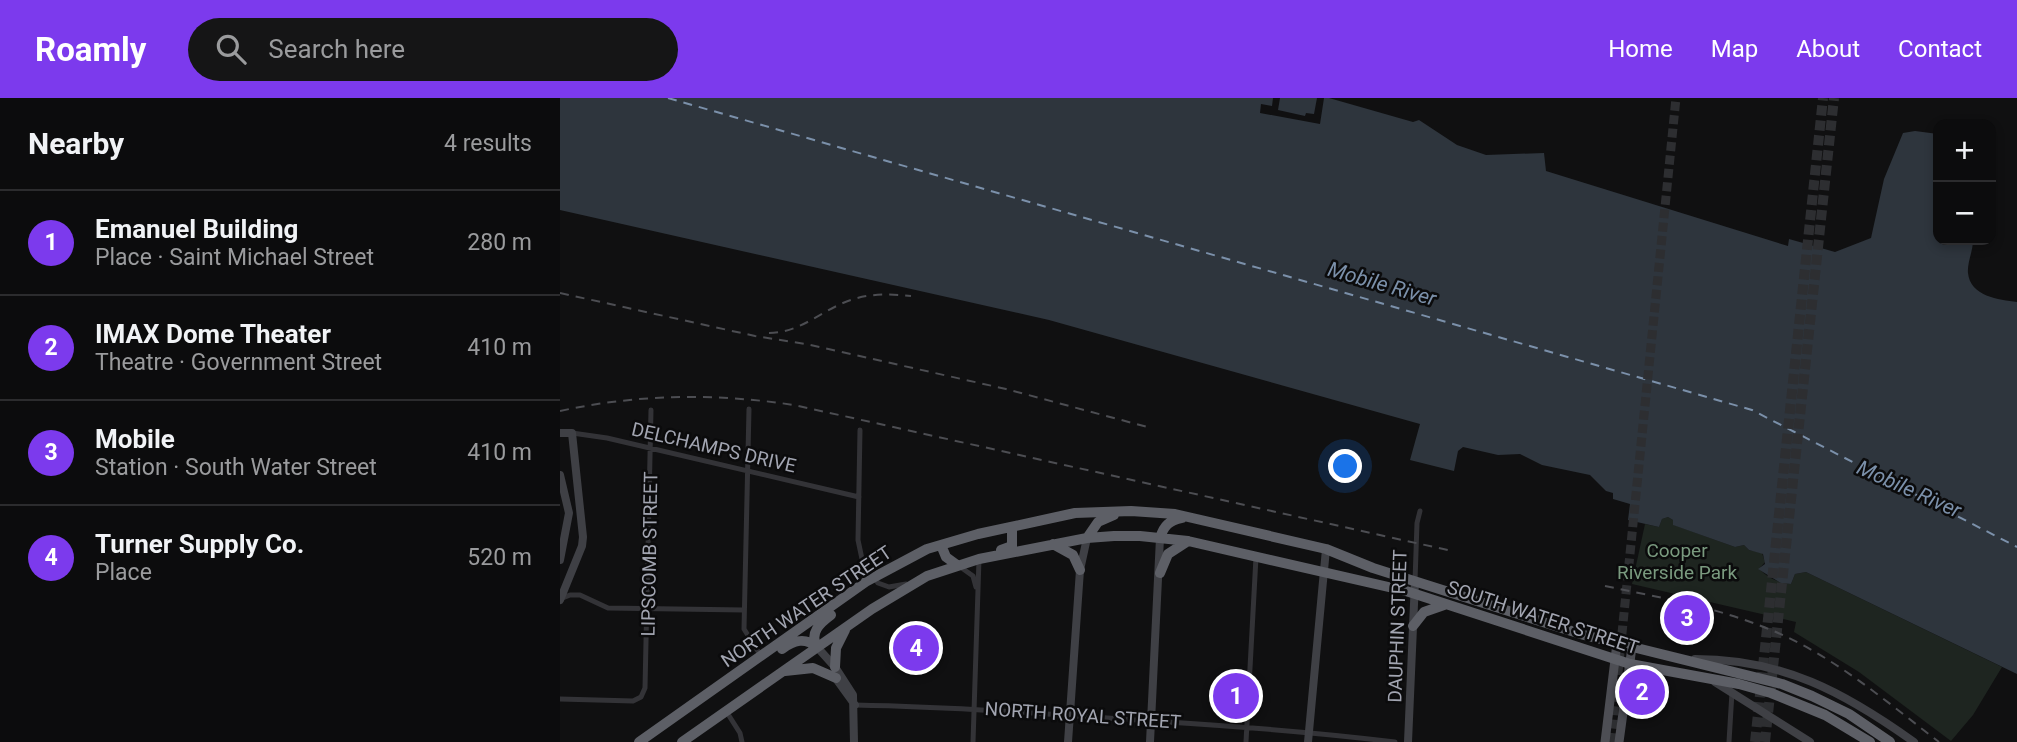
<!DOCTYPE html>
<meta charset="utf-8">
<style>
:root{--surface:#0c0c0d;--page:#151516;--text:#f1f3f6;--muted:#9a9b9d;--line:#2c2c2e;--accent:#7c3aed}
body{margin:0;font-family:Roboto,sans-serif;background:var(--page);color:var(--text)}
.controls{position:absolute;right:21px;top:21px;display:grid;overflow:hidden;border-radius:14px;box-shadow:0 4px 10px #0003}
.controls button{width:63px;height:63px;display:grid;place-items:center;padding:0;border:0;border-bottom:2px solid var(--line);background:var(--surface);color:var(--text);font:35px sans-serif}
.you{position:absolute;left:786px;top:369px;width:24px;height:24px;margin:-18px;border:5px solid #fff;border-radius:50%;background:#1a73e8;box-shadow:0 0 0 10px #1a73e833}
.badge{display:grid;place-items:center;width:46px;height:46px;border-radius:50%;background:var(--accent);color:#fff;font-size:23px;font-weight:700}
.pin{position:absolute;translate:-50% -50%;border:4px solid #fff;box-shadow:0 2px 7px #0006}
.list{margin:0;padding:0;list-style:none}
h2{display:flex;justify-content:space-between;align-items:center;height:91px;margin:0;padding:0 28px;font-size:30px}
h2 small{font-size:23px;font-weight:400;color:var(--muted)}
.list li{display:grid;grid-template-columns:46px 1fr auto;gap:21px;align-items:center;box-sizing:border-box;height:105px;padding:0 28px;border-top:2px solid var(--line)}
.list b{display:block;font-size:26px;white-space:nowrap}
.list p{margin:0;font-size:23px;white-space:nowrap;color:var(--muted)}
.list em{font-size:23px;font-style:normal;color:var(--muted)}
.icon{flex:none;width:38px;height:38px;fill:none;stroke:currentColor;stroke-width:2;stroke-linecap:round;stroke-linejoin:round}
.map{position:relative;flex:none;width:1457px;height:644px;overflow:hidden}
header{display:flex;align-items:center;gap:42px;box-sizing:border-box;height:98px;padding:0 35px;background:var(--accent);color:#fff}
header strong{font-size:33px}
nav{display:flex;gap:38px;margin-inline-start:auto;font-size:24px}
.search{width:490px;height:63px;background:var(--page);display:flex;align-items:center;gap:18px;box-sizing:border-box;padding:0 24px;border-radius:38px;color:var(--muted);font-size:26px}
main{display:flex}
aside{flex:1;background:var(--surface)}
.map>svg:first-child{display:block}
.green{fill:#1e2520}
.water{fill:#2e353d}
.pier{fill:#101011}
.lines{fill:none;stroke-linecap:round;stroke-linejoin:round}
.ferry{stroke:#7b90aa;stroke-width:2;stroke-dasharray:9 7;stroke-linecap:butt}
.primary-tunnel{stroke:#2d2e31;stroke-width:9;stroke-dasharray:9 4.5;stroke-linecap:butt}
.highway-tunnel{stroke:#2d2e31;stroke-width:10;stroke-dasharray:10 5;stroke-linecap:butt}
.street{stroke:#333337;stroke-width:5}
.secondary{stroke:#3f4045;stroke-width:8}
.primary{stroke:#4d4e54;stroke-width:9}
.highway{stroke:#5d5f66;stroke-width:10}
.rail{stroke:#4c4d52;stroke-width:2;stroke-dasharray:9 7;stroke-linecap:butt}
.labels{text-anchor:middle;stroke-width:5;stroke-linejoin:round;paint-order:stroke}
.street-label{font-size:19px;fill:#a2a5b1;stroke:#0b0b0c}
.park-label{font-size:19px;fill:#7a9a7f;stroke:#0b0b0c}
.water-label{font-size:21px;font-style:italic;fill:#7b90aa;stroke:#0b0b0c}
</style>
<header>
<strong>Roamly</strong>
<div class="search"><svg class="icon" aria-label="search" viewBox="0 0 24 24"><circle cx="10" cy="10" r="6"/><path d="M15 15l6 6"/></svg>Search here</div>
<nav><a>Home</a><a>Map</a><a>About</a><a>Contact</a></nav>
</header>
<main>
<aside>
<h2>Nearby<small>4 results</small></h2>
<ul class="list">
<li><span class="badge">1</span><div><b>Emanuel Building</b><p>Place · Saint Michael Street</p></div><em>280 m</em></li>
<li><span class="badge">2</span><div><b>IMAX Dome Theater</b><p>Theatre · Government Street</p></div><em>410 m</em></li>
<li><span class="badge">3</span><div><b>Mobile</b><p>Station · South Water Street</p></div><em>410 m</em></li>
<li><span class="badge">4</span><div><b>Turner Supply Co.</b><p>Place</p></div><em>520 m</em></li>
</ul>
</aside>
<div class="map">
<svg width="1457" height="644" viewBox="0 0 1457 644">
<rect width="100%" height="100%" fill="#101011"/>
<path class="green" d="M1108,419L1113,422L1114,427L1175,449L1184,447L1189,452L1202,455L1205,464L1199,471C1208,480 1218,485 1231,486L1235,476L1246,474L1442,569L1413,617L1391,643L1299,574L1234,534L1236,524L1072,486L1085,426L1099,429L1102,421Z"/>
<path class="water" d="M0,0H769L853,24L859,22L897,47L926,57L984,55L986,73L1228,148L1229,141L1275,154L1311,140L1324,81L1343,35L1355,33L1378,36V142H1413C1413,153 1407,165 1408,175C1410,198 1439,202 1457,204V576L1246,474L1235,476L1231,486L1221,485L1198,471L1205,466L1203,456L1189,452L1184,447L1175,449L1113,427V422L1108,419L1102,421L1099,429L1068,422L1070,406L1053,401V395L1046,393L1030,377L982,367L960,356L938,357L903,349L898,353L894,373L850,362L860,326L489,222L0,112Z"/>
<path class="pier" d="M713,0H720L718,12L745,18L746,15L754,16L757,0H764L760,26L700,15L701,6L712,8Z"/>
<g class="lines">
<path class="ferry" d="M108,0L1192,312L1457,449"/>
<path class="primary-tunnel" d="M1051,644L1116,0"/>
<path class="highway-tunnel" d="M1195,644L1263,0
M1205,644L1274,0"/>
<path class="street" d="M189,311L184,531L201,558
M300,332L298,442L302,461L318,485L329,489L346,486
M12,335L47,340L299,399
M399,468L413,478L416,489
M855,483L857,425L860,413
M0,501L10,497H20L48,510L184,512
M0,601L73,603L81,599L85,590L91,312
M295,607C394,609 492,616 591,623C673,628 754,634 835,644
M166,613L180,635L182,644
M413,644L419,461
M686,644L696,459
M1169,644L1172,594"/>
<path class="secondary" d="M0,335H12L23,439L22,448L0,502
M0,377L9,415L0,462
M257,549L275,569L293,597L294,644
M1135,561C1223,561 1284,594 1354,644
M274,578L295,607
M1155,584L1250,644
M508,644L520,472L527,440
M590,644L600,440
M748,644L766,451
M848,644L855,483"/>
<path class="primary" d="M1045,644L1057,545
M1059,644L1072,549"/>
<path class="highway" d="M527,440L538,424L554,417
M600,440C604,427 609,423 622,420
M493,446L513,457L520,472
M381,447L386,459L397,467
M441,452L452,448V429
M600,475L608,456L628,443
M853,528L864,514L884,507
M257,549C249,535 260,525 271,517
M222,551C234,542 245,539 257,549
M275,569L276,550L285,532
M225,573L253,570L276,580
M79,644L307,483L367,451L418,436L515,415L571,413L615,416L766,451L813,470L1024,537L1222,586L1252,598L1289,616L1330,644
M122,644L312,511L367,478L419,461L527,440L554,438H580L628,443L846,493L1070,566L1179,586L1211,595L1265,617L1310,644"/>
<path class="rail" d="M0,195L195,238L246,246L446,291L591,330
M209,235C241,235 263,211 291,202C311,195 331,196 351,198
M0,313C78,296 155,295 234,307L892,453
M1045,488C1097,499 1151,508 1201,528C1268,553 1323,601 1379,644"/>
</g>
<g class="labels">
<g class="street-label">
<text transform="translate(154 349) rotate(13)" y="7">DELCHAMPS DRIVE</text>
<text transform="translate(89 456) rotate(-89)" y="7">LIPSCOMB STREET</text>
<text transform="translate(246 508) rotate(-34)" y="7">NORTH WATER STREET</text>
<text transform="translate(983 519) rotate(18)" y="7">SOUTH WATER STREET</text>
<text transform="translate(837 528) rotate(-88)" y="7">DAUPHIN STREET</text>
<text transform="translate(523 617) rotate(4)" y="7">NORTH ROYAL STREET</text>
</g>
<g class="park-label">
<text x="1117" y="459">Cooper<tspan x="1117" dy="22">Riverside Park</tspan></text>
</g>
<g class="water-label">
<text transform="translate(822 186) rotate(16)" y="7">Mobile River</text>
<text transform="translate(1349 391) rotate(24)" y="7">Mobile River</text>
</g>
</g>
</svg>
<div class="controls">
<button>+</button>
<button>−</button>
</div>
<div class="you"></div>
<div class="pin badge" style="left:676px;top:598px">1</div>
<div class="pin badge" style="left:1082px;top:594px">2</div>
<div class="pin badge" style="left:1127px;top:520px">3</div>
<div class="pin badge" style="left:356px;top:550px">4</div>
</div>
</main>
